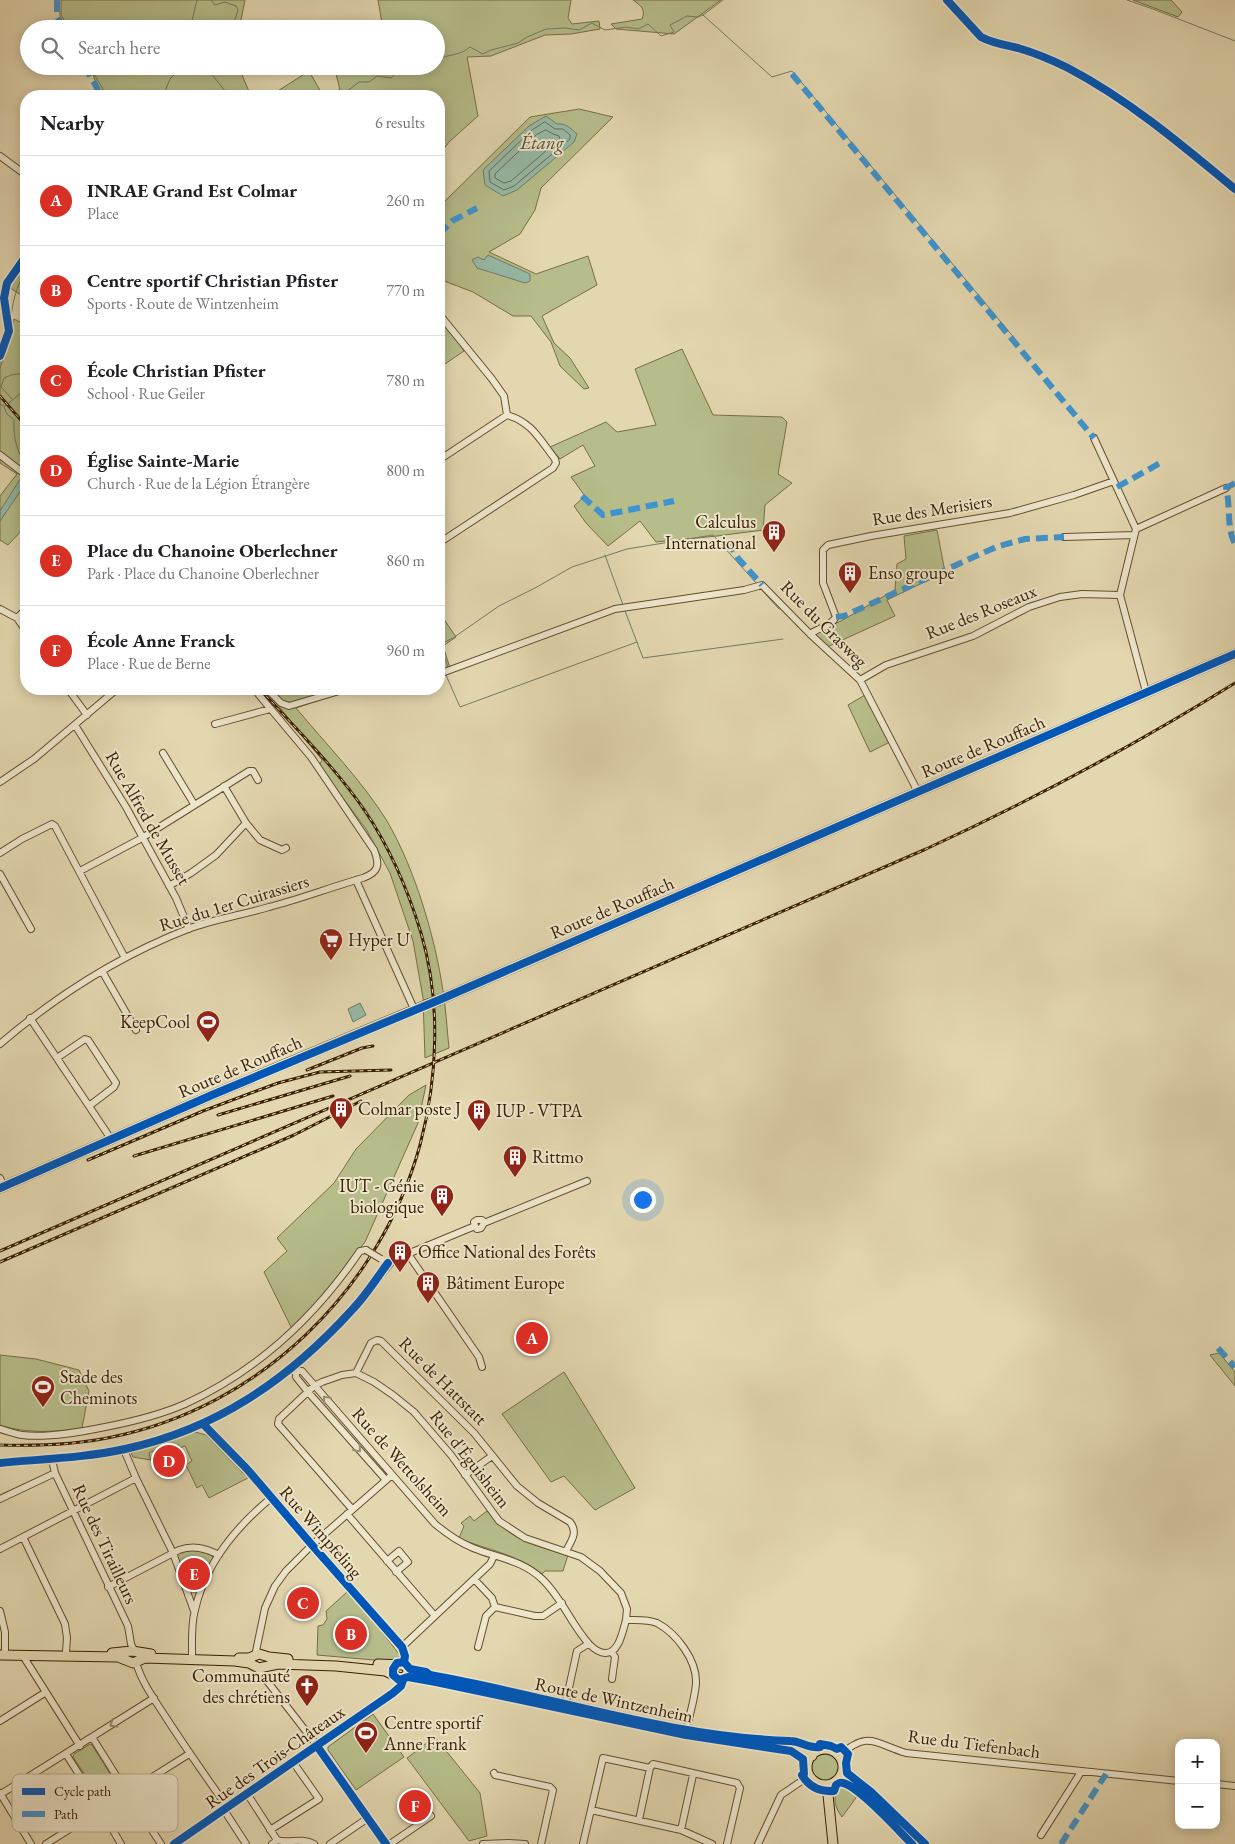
<!DOCTYPE html>
<meta charset="utf-8">
<style>
:root{--surface:#fff;--page:#f2f2f2;--text:#202124;--muted:#757577;--line:#e0e0e0;--accent:#d93025}
body{margin:0;font-family:"EB Garamond",serif;background:var(--page);color:var(--text)}
.controls{position:absolute;right:15px;bottom:15px;display:grid;overflow:hidden;border-radius:10px;box-shadow:0 2px 12px #0003}
.controls button{width:45px;height:45px;display:grid;place-items:center;padding:0;border:0;border-bottom:1px solid var(--line);background:var(--surface);color:var(--text);font:25px sans-serif}
.you{position:absolute;left:642px;top:1199px;width:18px;height:18px;margin:-12px;border:4px solid #fff;border-radius:50%;background:#1a73e8;box-shadow:0 0 0 8px #1a73e833}
.badge{display:grid;place-items:center;width:32px;height:32px;border-radius:50%;background:var(--accent);color:#fff;font-size:16px;font-weight:700}
.pin{position:absolute;translate:-50% -50%;border:2px solid #fff;box-shadow:0 1px 5px #0006}
.list{margin:0;padding:0;list-style:none}
h2{display:flex;justify-content:space-between;align-items:center;height:65px;margin:0;padding:0 20px;font-size:21px}
h2 small{font-size:16px;font-weight:400;color:var(--muted)}
.list li{display:grid;grid-template-columns:32px 1fr auto;gap:15px;align-items:center;box-sizing:border-box;height:90px;padding:0 20px;border-top:1px solid var(--line)}
.list b{display:block;font-size:19px;white-space:nowrap}
.list p{margin:0;font-size:16px;white-space:nowrap;color:var(--muted)}
.list em{font-size:16px;font-style:normal;color:var(--muted)}
.icon{flex:none;width:28px;height:28px;fill:none;stroke:currentColor;stroke-width:2;stroke-linecap:round;stroke-linejoin:round}
.map{position:relative;flex:none;width:1235px;height:1844px;overflow:hidden}
.search{position:absolute;background:var(--surface);box-shadow:0 2px 12px #0003;left:20px;top:20px;width:425px;height:55px;display:flex;align-items:center;gap:12px;box-sizing:border-box;padding:0 18px;border-radius:28px;color:var(--muted);font-size:19px}
.panel{position:absolute;background:var(--surface);box-shadow:0 2px 12px #0003;left:20px;top:90px;width:425px;height:605px;border-radius:20px}
.map>svg:first-child{display:block}
.green{fill:#b6bd8a;stroke:#786e45}
.water{fill:#96baa8;stroke:#717c65}
.lines{fill:none;stroke-linecap:round;stroke-linejoin:round}
.shore{stroke:#686d54;stroke-width:1}
.stream{stroke:#717c65;stroke-width:1}
.minor-casing{stroke:#644e2c;stroke-width:8}
.major-casing{stroke:#3a2000;stroke-width:11}
.minor{stroke:#ede5cc;stroke-width:6}
.major{stroke:#e3d7b0;stroke-width:9}
.rail-casing{stroke:#3a2000;stroke-width:3}
.rail{stroke:#ede5cc;stroke-width:1;stroke-dasharray:4;stroke-linecap:butt}
.minor-bridge-casing{stroke:#644e2c;stroke-width:8;stroke-linecap:butt}
.major-bridge-casing{stroke:#3a2000;stroke-width:11;stroke-linecap:butt}
.minor-bridge{stroke:#ede5cc;stroke-width:6}
.major-bridge{stroke:#e3d7b0;stroke-width:9}
.quiet{stroke:#3e94d0;stroke-width:6;stroke-dasharray:12 6;stroke-linecap:butt}
.cycleway-casing{stroke:#ede5cc;stroke-width:11}
.cycleway{stroke:#0057b8;stroke-width:8}
.oneway{stroke:#9c8c70}
.labels{text-anchor:middle;stroke-width:4;stroke-linejoin:round;paint-order:stroke}
.street-label{font-size:18px;fill:#3a2000;stroke:#ede5cc}
.poi-label{font-size:18px;fill:#3a2000;stroke:#ede5cc;text-anchor:start}
.water-label{font-size:19px;font-style:italic;fill:#564e32;stroke:#ede5cc}
.key{fill:#ede5cc;stroke:#b7aa8f;stroke-width:1}
.key-label{font-size:14px;fill:#3a2000}
</style>
<div class="map">
<svg width="1235" height="1844" viewBox="0 0 1235 1844">
<rect width="100%" height="100%" fill="#e3d7b0"/>
<filter id="stains"><feTurbulence type="fractalNoise" baseFrequency=".004" numOctaves="4"/><feColorMatrix values="0 0 0 0 .2 0 0 0 0 .09 0 0 0 0 .02 0 0 0 .5 -.17"/></filter>
<radialGradient id="worn" r=".72"><stop offset=".6" stop-color="#630" stop-opacity="0"/><stop offset="1" stop-color="#630" stop-opacity=".3"/></radialGradient>
<path class="green" d="M61,0H245L239,29H69L61,15Z
M378,0H571L568,18L572,24L599,21L600,29L571,34L545,35L491,56L467,57L478,116L449,142L439,155V96H270L309,71L322,94L340,90L334,66H436V29H383Z
M633,0H721L674,34L616,29L611,24L642,19C646,9 641,6 633,0Z
M1133,0H1171L1182,12L1178,17Z
M89,66H238L251,96H102Z
M579,109L613,117L541,188L535,210L520,234L489,252L536,274L588,256L597,285L542,316L554,343L570,358L589,388L584,389L560,366L551,342L531,316H513L473,292L439,279V207L530,117Z
M26,259V298L7,286Z
M439,313L464,351L439,368Z
M14,319L26,325V526L8,545L0,540V496L17,474L0,463V359Z
M682,349L713,415L782,417L787,422L778,474L792,483L765,505L763,530L717,536L656,542L640,521L608,546L586,523L574,506L585,496L571,477L595,466L583,445L560,459L550,447L606,422L617,432L656,425L635,369Z
M937,530L945,572L887,600L895,616L827,647L812,634L841,621L895,590L897,564L906,559L904,536Z
M439,612L456,637L443,646L450,668L439,676Z
M265,689H389H351L296,708C326,744 363,782 387,821C415,869 435,937 443,991C446,1010 447,1029 449,1048L425,1058L423,998L413,941L390,873L366,829L319,766L322,760Z
M865,695L890,742L870,752L848,705Z
M426,1085L418,1123L365,1242L314,1306L292,1329L264,1272L287,1251L277,1238L334,1183L356,1149L409,1095Z
M1219,1353L1235,1372V1386L1210,1355Z
M0,1355L36,1359L79,1370L89,1391L82,1428C55,1432 27,1434 0,1425Z
M564,1372L635,1488L595,1510L564,1476L551,1482L502,1414Z
M195,1432L206,1435L248,1478L209,1498L202,1485L197,1488L186,1465L192,1461L185,1446L180,1448L178,1445L156,1456L153,1451L149,1453L151,1460L133,1457L131,1453Z
M487,1511C512,1541 533,1545 568,1555L563,1571H545L542,1574C515,1553 489,1551 459,1538L464,1526L461,1523L470,1516L474,1521Z
M186,1550H202L214,1557L198,1592H192L188,1589L175,1555Z
M347,1592L374,1622L400,1655V1658L397,1662L317,1655L318,1626L323,1625L327,1619L326,1611Z
M373,1714L404,1757L356,1790L328,1750V1747Z
M435,1737L480,1793L487,1836L469,1841L407,1758Z
M90,1744L92,1745L121,1791L103,1802L73,1757L74,1754Z
M811 1768a14 14 0 1 1 28 0a14 14 0 1 1-28 0Z
M841,1786H846L858,1795L842,1817C835,1807 833,1801 837,1788Z"/>
<path class="water" d="M546,116L557,124C566,123 570,128 577,134L574,142L517,190L503,196L485,185L483,170L529,126Z
M488,255L530,274V281L525,283L477,268L472,260L478,257L484,260Z
M22,476L26,480V483L0,521V511Z
M360,1003L366,1015L353,1022L348,1009Z"/>
<g class="lines">
<path class="shore" d="M545,122L555,129H563L570,135V139L514,186L504,190L490,182L489,171L532,130Z
M546,130L553,134L559,136L560,139L511,181L504,183L495,178V174L536,135Z"/>
<path class="stream" d="M59,0L60,16L66,29
M211,0L215,5L225,2L236,6L238,10L232,29
M953,0L988,38L1012,43L1070,63L1159,122L1235,185
M1127,0L1153,9L1235,41
M703,15L772,77L792,71L1015,339
M190,29L197,0
M436,60C450,53 458,57 470,47L483,54L491,50L518,43L527,37L546,29L565,28L579,30L592,23L605,30L626,27L638,29L648,24L661,36L674,32L670,25L687,16L698,17L703,15L723,0
M89,66L103,89L106,96
M212,66L210,72L229,96
M163,96L170,79L178,71L179,66
M308,96L313,90L322,96
M333,96L346,92L359,82H369L377,76L391,78L404,66
M11,323C11,304 17,286 26,269
M0,368L11,338V332
M26,389L4,407L7,414L14,420C13,437 17,452 26,465
M12,399L1,387L4,378L11,375L26,373
M0,404L4,406
M605,555L623,605
M761,589L779,609
M625,611L643,658L783,639
M439,645L453,638L499,606L535,588L572,567L627,549L713,535L757,584
M440,645L448,667
M446,675L460,707L637,642
M184,689L197,692L210,689"/>
<g class="minor-casing">
<path id="minor" d="M0,156L26,175
M439,314L492,379L504,396L507,415C532,422 540,440 555,459L556,463L553,468L439,543
M0,356L9,331L4,298L7,283L26,256
M1094,438L1136,529L1120,595L1146,692
M0,455L26,475
M439,460L507,415
M1136,529L1226,488
M1064,537L1134,535
M0,609L17,618L26,631
M17,618L26,609
M810,634C818,628 831,626 836,617L823,583V550L828,545L871,536L1010,513L1074,495L1114,481
M439,674L615,609L744,590L762,585L810,634L860,680L918,792
M860,680L886,665L973,636L1029,607L1060,597L1082,594L1120,595
M68,689L87,715
M267,689L281,703L289,706L346,689
M215,724L270,709
M75,725L126,807L176,898L189,929
M163,753L194,804
M0,782L34,759L117,689
M224,786L246,823L260,840L282,850L286,848
M0,853L22,839L52,824L55,826L125,958
M80,871L142,838L249,771H253L258,780
M0,874L31,929
M356,880L414,1009
M169,886L191,873L216,855L246,823
M102,971L136,1030
M30,1018L107,1133L111,1141
M0,1044C56,996 119,956 188,929C214,919 242,915 269,907C301,899 331,887 363,878C379,872 380,865 374,850L311,757L254,689
M57,1058L85,1039L88,1040L116,1083L114,1087L89,1106
M0,1178L4,1187
M484,1223L587,1181
M408,1254L479,1357L482,1367
M294,1369L296,1371V1377L308,1392L386,1480
M296,1371H302L435,1524C447,1534 458,1542 473,1548C498,1558 522,1560 542,1579C562,1598 571,1624 589,1644C593,1648 599,1653 605,1653C619,1654 623,1630 626,1620
M356,1373L371,1343L377,1340L381,1341L474,1433L517,1486L538,1503L570,1522C578,1532 572,1540 566,1551
M203,1424L247,1469L312,1545L402,1647L405,1656L403,1665
M0,1429C7,1431 15,1434 22,1435C45,1438 81,1432 105,1427C131,1422 160,1415 185,1404C257,1371 315,1317 360,1251L366,1250
M124,1450L136,1478L173,1553L194,1611
M52,1460L55,1473L128,1626L131,1644L135,1652
M0,1463L52,1460L124,1450L169,1437L203,1424L249,1399L293,1368L352,1311L393,1260L475,1226L477,1229L481,1228L484,1223L482,1220H477L474,1222L475,1226
M465,1475L492,1456
M0,1499L55,1473
M352,1509L278,1424L279,1419L314,1386L322,1382L342,1375L356,1373L374,1382L393,1395L414,1412L451,1455L499,1521L525,1538L581,1557L600,1571L621,1593L627,1609L626,1620C635,1620 648,1619 657,1623C676,1633 697,1660 696,1683C695,1699 689,1716 686,1732
M347,1514L435,1616
M23,1537L65,1624L67,1638L66,1652
M0,1549L136,1478
M387,1561L399,1551L408,1562L396,1572
M474,1579L492,1598L495,1607L535,1616H543L562,1603
M108,1587L179,1550C193,1545 205,1548 219,1555
M0,1611L5,1632V1651
M402,1647L490,1564L494,1556
M478,1647L486,1616L495,1607
M612,1652L615,1657L612,1679
M25,1656V1659L80,1746
M192,1656C192,1641 191,1624 195,1610C205,1564 236,1527 271,1498
M255,1656L265,1608L275,1586L286,1571L312,1545L392,1475
M136,1662C141,1681 154,1699 165,1716C185,1747 206,1777 228,1808
M257,1668L322,1752L386,1844
M565,1706L577,1651L588,1644
M0,1721L46,1692
M92,1737L127,1793
M66,1754L101,1809
M839,1756C868,1730 874,1743 906,1753L1179,1781
M494,1773L495,1775L550,1787L553,1790L541,1844
M841,1776L870,1797L918,1844
M1216,1784L1235,1786
M0,1793L31,1844
M1,1794L154,1698
M248,1795L277,1840
M113,1802L124,1818
M224,1810L246,1844
M591,1810L681,1830L712,1844
M639,1820L650,1768
M270,1830L319,1799L293,1762
M681,1830L693,1775
M1041,1835L1081,1772
M46,1844L189,1754
M121,1844L111,1827L138,1809L161,1844
M174,1844L397,1691L401,1686L403,1678
M272,1844L277,1840C288,1844 301,1837 314,1844
M330,1844L368,1818
M390,1844L431,1816
M483,1844L509,1843L525,1844
M583,1844L603,1758L650,1768L653,1764L737,1783L740,1788L727,1844
M758,1844L781,1795L809,1776"/>
</g>
<g class="major-casing">
<path id="major" d="M439,1000L1235,654
M0,1188L212,1095L426,1005
M112,1653L132,1651L151,1654
M0,1655L118,1657L133,1663L145,1658L235,1661L249,1663L259,1668L278,1664L336,1666L385,1671L400,1678L405,1677L408,1672
M239,1658H249L259,1654L269,1657L288,1659
M378,1664L403,1665L407,1667L408,1672
M408,1672L686,1732L759,1743L793,1746L804,1750L812,1756
M807 1767a18 18 0 1 1 36 0a18 18 0 1 1-36 0Z
M827,1785L833,1844"/>
</g>
<use href="#minor" class="minor"/>
<use href="#major" class="major"/>
<g class="rail-casing">
<path id="rail" d="M0,396L26,426
M307,1070L362,1048L373,1046
M218,1115L350,1076
M134,1156L333,1096
M88,1160L203,1111L278,1083L320,1072L391,1070
M0,1251L926,849C1032,800 1135,745 1235,683
M0,1262L294,1135L361,1101
M0,1445C38,1446 75,1445 112,1437C260,1407 380,1290 420,1145C438,1077 441,1001 421,933C408,890 390,848 365,811C335,767 296,729 260,689"/>
</g>
<use href="#rail" class="rail"/>
<g class="minor-bridge-casing">
<path id="minor-bridge" d="M366,1250L381,1259"/>
</g>
<g class="major-bridge-casing">
<path id="major-bridge" d="M426,1005L439,1000"/>
</g>
<use href="#minor-bridge" class="minor-bridge"/>
<use href="#major-bridge" class="major-bridge"/>
<path class="quiet" d="M57,0V16L63,29
M84,66L95,84L100,96
M792,74L1094,438
M439,234L452,221L477,208
M1235,483L1226,488C1231,506 1226,527 1235,544
M1117,487L1162,462
M582,496L603,515L674,501
M728,541L737,557L762,585
M836,617L844,616L996,547L1025,539L1064,537
M1218,1348L1235,1367
M1061,1844L1106,1774"/>
<g class="cycleway-casing">
<path id="cycleway" d="M947,0L981,37C992,43 1005,45 1018,48C1035,53 1052,60 1068,68C1129,100 1182,145 1235,189
M0,356L9,331L4,298L7,283L26,256
M0,1188L212,1095L439,1000L1235,654
M203,1424L247,1469L312,1545L402,1647L405,1656L404,1662
M0,1463C41,1459 84,1458 125,1449C217,1429 288,1380 351,1311C365,1297 376,1279 388,1263
M317,1746L386,1844
M174,1844L393,1693L401,1686L403,1680
M912,1844C899,1831 859,1786 843,1783C840,1782 839,1783 836,1785L834,1791C820,1792 809,1787 802,1775L804,1774L803,1759L791,1751L686,1735L436,1682L408,1677L399,1680L393,1675V1669L397,1663L404,1662L410,1669L426,1672L430,1675C550,1696 668,1737 790,1741C801,1741 809,1749 820,1747V1744L831,1746L837,1749L841,1747L848,1754L846,1763L847,1773L871,1792L925,1844"/>
</g>
<use href="#cycleway" class="cycleway"/>
</g>
<defs><path id="oneway-chevron" d="M-2-3.5L2.5 0L-2 3.5" fill="none" stroke-width="1.6" stroke-linecap="round" stroke-linejoin="round" transform="scale(1.25)"/></defs>
<g class="oneway">
<use href="#oneway-chevron" transform="translate(326 1399) rotate(-131)"/>
<use href="#oneway-chevron" transform="translate(358 1449) rotate(49)"/>
<use href="#oneway-chevron" transform="translate(113 1724) rotate(148)"/>
</g>
<defs>
<g id="building-pin" transform="scale(1.25)"><path d="M0 17L-7.5 6A9.5 9.5 0 1 1 7.5 6Z" fill="#8f2418" stroke="#ede5cc"/><path d="M-4-6H4V6H1V3H-1V6H-4ZM-2.5-4.3h1.7v1.8h-1.7ZM.8-4.3h1.7v1.8H.8ZM-2.5-1h1.7V.8h-1.7ZM.8-1h1.7V.8H.8Z" fill="#fff"/></g>
<g id="supermarket-pin" transform="scale(1.25)"><path d="M0 17L-7.5 6A9.5 9.5 0 1 1 7.5 6Z" fill="#8f2418" stroke="#ede5cc"/><path d="M-6-5.5h2.5l.6 2H6L4.5 2H-2.5L-4.4-4H-6ZM-1.5 3.2a1.3 1.3 0 1 0 .1 0ZM3 3.2a1.3 1.3 0 1 0 .1 0Z" fill="#fff"/></g>
<g id="stadium-pin" transform="scale(1.25)"><path d="M0 17L-7.5 6A9.5 9.5 0 1 1 7.5 6Z" fill="#8f2418" stroke="#ede5cc"/><path d="M0-5a6.5 5 0 1 0 0 10a6.5 5 0 1 0 0-10ZM-3.5-1.8h7v3.6h-7Z" fill="#fff"/></g>
<g id="church-pin" transform="scale(1.25)"><path d="M0 17L-7.5 6A9.5 9.5 0 1 1 7.5 6Z" fill="#8f2418" stroke="#ede5cc"/><path d="M-1.2-6h2.4v3.5h3.3v2.4h-3.3V6h-2.4V-.1h-3.3v-2.4h3.3Z" fill="#fff"/></g>
</defs>
<g fill-rule="evenodd">
<use href="#building-pin" x="774" y="532"/>
<use href="#building-pin" x="850" y="573"/>
<use href="#supermarket-pin" x="331" y="940"/>
<use href="#stadium-pin" x="208" y="1022"/>
<use href="#building-pin" x="341" y="1109"/>
<use href="#building-pin" x="479" y="1111"/>
<use href="#building-pin" x="515" y="1157"/>
<use href="#building-pin" x="442" y="1196"/>
<use href="#building-pin" x="400" y="1252"/>
<use href="#building-pin" x="428" y="1283"/>
<use href="#stadium-pin" x="43" y="1387"/>
<use href="#church-pin" x="307" y="1686"/>
<use href="#stadium-pin" x="366" y="1733"/>
</g>
<g class="labels">
<g class="street-label">
<text transform="translate(932 510) rotate(-9)" y="6">Rue des Merisiers</text>
<text transform="translate(981 612) rotate(-22)" y="6">Rue des Roseaux</text>
<text transform="translate(824 624) rotate(45)" y="6">Rue du Grasweg</text>
<text transform="translate(983 747) rotate(-23)" y="6">Route de Rouffach</text>
<text transform="translate(148 818) rotate(60)" y="6">Rue Alfred de Musset</text>
<text transform="translate(234 903) rotate(-17)" y="6">Rue du 1er Cuirassiers</text>
<text transform="translate(612 908) rotate(-23)" y="6">Route de Rouffach</text>
<text transform="translate(240 1067) rotate(-23)" y="6">Route de Rouffach</text>
<text transform="translate(443 1381) rotate(45)" y="6">Rue de Hattstatt</text>
<text transform="translate(470 1459) rotate(52)" y="6">Rue d'Éguisheim</text>
<text transform="translate(402 1462) rotate(48)" y="6">Rue de Wettolsheim</text>
<text transform="translate(321 1532) rotate(49)" y="6">Rue Wimpfeling</text>
<text transform="translate(105 1544) rotate(65)" y="6">Rue des Tirailleurs</text>
<text transform="translate(614 1700) rotate(12)" y="6">Route de Wintzenheim</text>
<text transform="translate(974 1744) rotate(7)" y="6">Rue du Tiefenbach</text>
<text transform="translate(275 1757) rotate(-35)" y="6">Rue des Trois-Châteaux</text>
</g>
<g class="poi-label">
<text x="756" y="528" text-anchor="end">Calculus<tspan x="756" dy="21">International</tspan></text>
<text x="868" y="579">Enso groupe</text>
<text x="348" y="946">Hyper U</text>
<text x="190" y="1028" text-anchor="end">KeepCool</text>
<text x="358" y="1115">Colmar poste J</text>
<text x="496" y="1117">IUP - VTPA</text>
<text x="532" y="1163">Rittmo</text>
<text x="424" y="1192" text-anchor="end">IUT - Génie<tspan x="424" dy="21">biologique</tspan></text>
<text x="418" y="1258">Office National des Forêts</text>
<text x="446" y="1289">Bâtiment Europe</text>
<text x="60" y="1383">Stade des<tspan x="60" dy="21">Cheminots</tspan></text>
<text x="290" y="1682" text-anchor="end">Communauté<tspan x="290" dy="21">des chrétiens</tspan></text>
<text x="384" y="1729">Centre sportif<tspan x="384" dy="21">Anne Frank</tspan></text>
</g>
<g class="water-label">
<text x="542" y="149">Étang</text>
</g>
</g>
<rect x="12" y="1774" width="166" height="58" rx="8" class="key"/>
<rect x="22" y="1788" width="23" height="7" fill="#0057b8"/>
<rect x="22" y="1811" width="23" height="6" fill="#3e94d0"/>
<g class="key-label">
<text x="54" y="1796">Cycle path</text>
<text x="54" y="1819">Path</text>
</g>
<rect width="100%" height="100%" filter="url(#stains)"/>
<rect width="100%" height="100%" fill="url(#worn)"/>
</svg>
<div class="controls">
<button>+</button>
<button>−</button>
</div>
<div class="you"></div>
<div class="pin badge" style="left:532px;top:1338px">A</div>
<div class="pin badge" style="left:351px;top:1634px">B</div>
<div class="pin badge" style="left:303px;top:1603px">C</div>
<div class="pin badge" style="left:169px;top:1461px">D</div>
<div class="pin badge" style="left:194px;top:1574px">E</div>
<div class="pin badge" style="left:415px;top:1806px">F</div>
<div class="search"><svg class="icon" aria-label="search" viewBox="0 0 24 24"><circle cx="10" cy="10" r="6"/><path d="M15 15l6 6"/></svg>Search here</div>
<section class="panel">
<h2>Nearby<small>6 results</small></h2>
<ul class="list">
<li><span class="badge">A</span><div><b>INRAE Grand Est Colmar</b><p>Place</p></div><em>260 m</em></li>
<li><span class="badge">B</span><div><b>Centre sportif Christian Pfister</b><p>Sports · Route de Wintzenheim</p></div><em>770 m</em></li>
<li><span class="badge">C</span><div><b>École Christian Pfister</b><p>School · Rue Geiler</p></div><em>780 m</em></li>
<li><span class="badge">D</span><div><b>Église Sainte-Marie</b><p>Church · Rue de la Légion Étrangère</p></div><em>800 m</em></li>
<li><span class="badge">E</span><div><b>Place du Chanoine Oberlechner</b><p>Park · Place du Chanoine Oberlechner</p></div><em>860 m</em></li>
<li><span class="badge">F</span><div><b>École Anne Franck</b><p>Place · Rue de Berne</p></div><em>960 m</em></li>
</ul>
</section>
</div>
